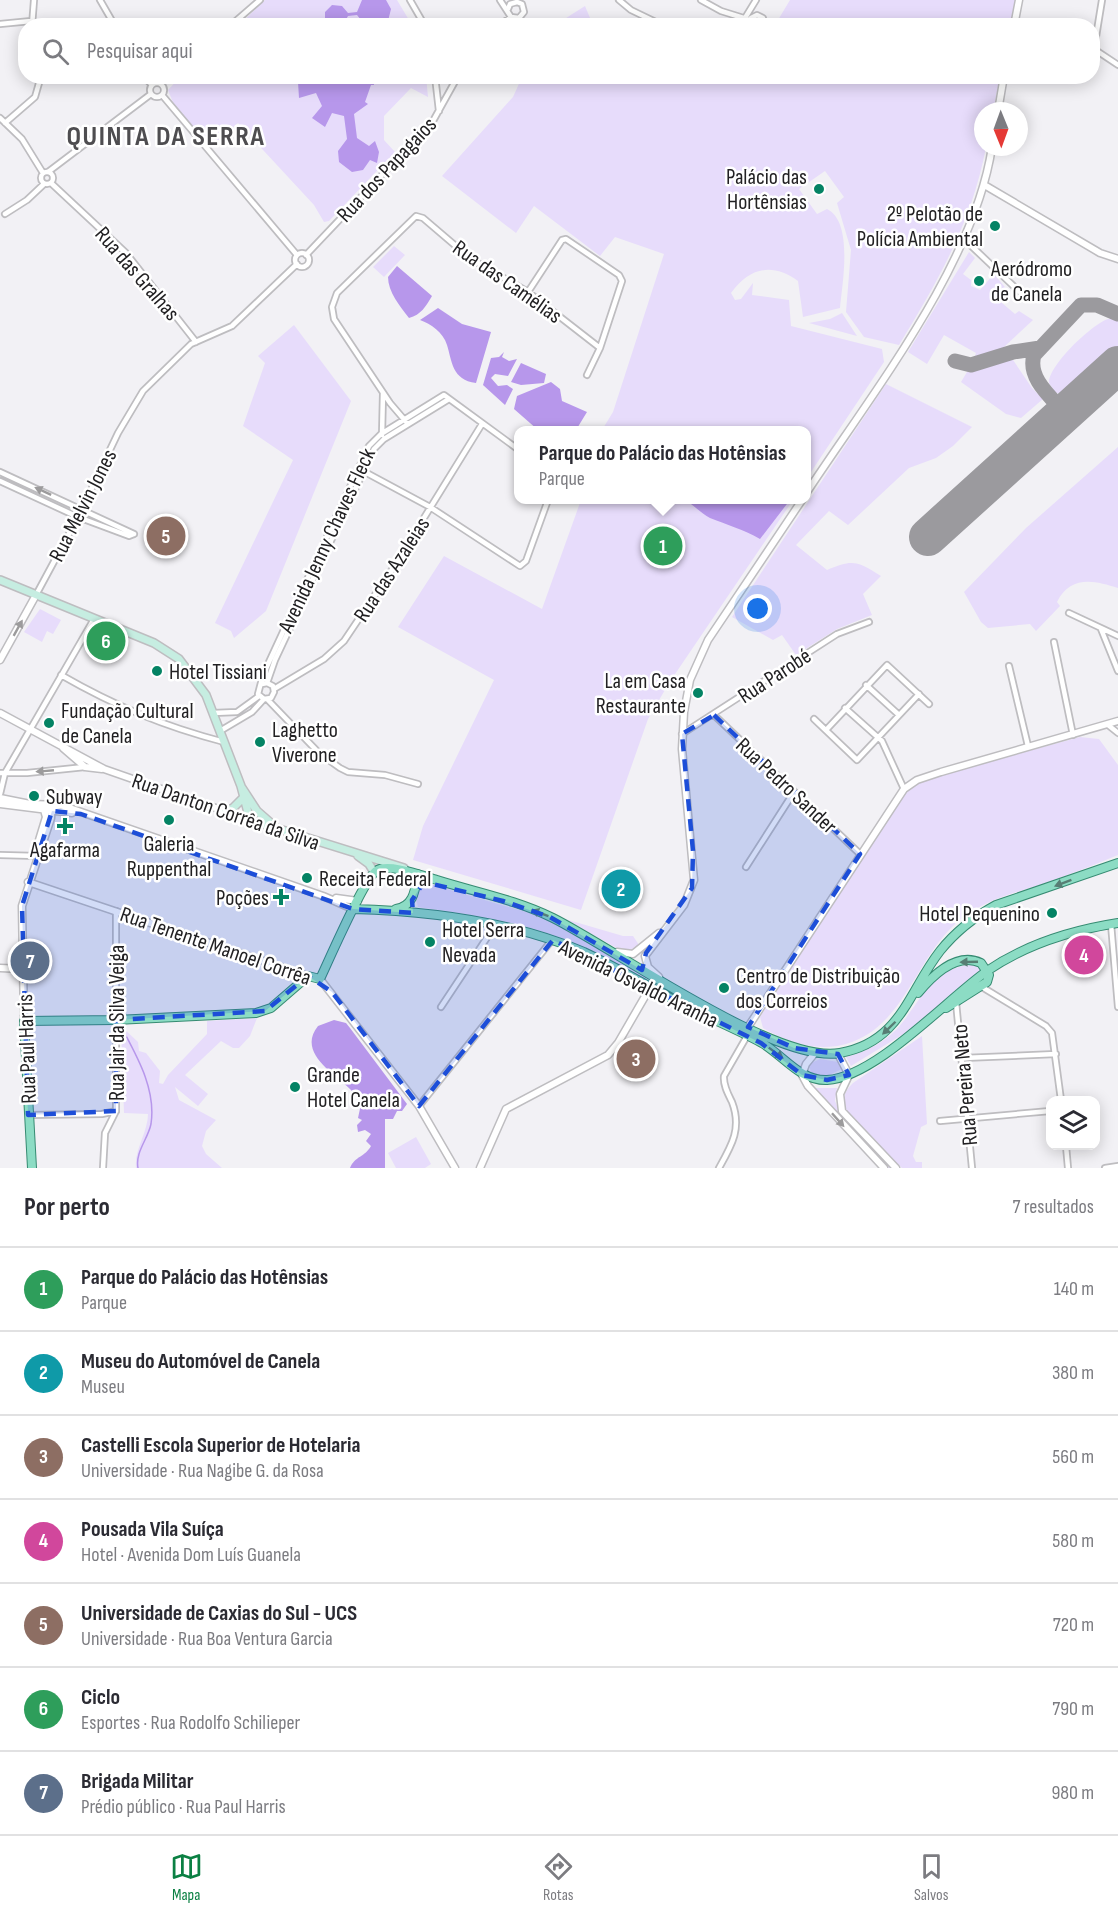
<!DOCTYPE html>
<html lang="pt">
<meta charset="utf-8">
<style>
:root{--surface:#fff;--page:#f7f7f7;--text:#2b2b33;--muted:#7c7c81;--line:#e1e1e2;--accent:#0b8043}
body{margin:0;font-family:"Sofia Sans Condensed",sans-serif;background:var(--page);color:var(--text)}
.controls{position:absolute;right:18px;bottom:18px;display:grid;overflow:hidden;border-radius:12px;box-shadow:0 3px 15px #0003}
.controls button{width:54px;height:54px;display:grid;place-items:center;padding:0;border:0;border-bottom:2px solid var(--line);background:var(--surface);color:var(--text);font:30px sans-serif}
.compass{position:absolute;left:974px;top:102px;width:54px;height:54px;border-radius:50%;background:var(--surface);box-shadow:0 3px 15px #0003;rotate:179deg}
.you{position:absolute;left:758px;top:609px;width:21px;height:21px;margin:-15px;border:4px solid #fff;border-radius:50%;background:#1a73e8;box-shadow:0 0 0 9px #1a73e833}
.badge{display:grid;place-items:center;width:39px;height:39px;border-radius:50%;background:var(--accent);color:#fff;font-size:20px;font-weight:700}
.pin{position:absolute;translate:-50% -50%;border:3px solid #fff;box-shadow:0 2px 6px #0006}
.popup{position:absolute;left:514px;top:426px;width:297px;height:78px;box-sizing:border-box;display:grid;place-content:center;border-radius:12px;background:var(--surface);filter:drop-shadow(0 2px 4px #0005);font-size:20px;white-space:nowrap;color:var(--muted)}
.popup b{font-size:22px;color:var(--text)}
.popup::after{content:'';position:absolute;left:50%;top:100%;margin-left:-12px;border:12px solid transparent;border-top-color:var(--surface)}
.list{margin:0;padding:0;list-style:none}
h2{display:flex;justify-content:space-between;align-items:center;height:78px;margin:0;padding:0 24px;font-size:26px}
h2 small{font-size:20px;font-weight:400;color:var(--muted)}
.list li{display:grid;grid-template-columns:39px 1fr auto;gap:18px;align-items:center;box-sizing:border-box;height:84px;padding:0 24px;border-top:2px solid var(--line)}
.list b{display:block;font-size:22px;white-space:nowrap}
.list p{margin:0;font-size:20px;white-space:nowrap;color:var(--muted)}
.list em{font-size:20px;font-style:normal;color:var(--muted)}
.icon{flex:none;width:33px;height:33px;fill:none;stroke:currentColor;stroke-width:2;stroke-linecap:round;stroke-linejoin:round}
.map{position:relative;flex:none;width:1118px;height:1168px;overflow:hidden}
.search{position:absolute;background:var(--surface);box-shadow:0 3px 15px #0003;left:18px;right:18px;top:18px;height:66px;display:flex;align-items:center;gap:15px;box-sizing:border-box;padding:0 21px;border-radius:24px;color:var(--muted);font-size:22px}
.sheet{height:666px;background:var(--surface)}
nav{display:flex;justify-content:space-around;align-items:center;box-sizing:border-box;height:84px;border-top:2px solid var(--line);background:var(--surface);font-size:16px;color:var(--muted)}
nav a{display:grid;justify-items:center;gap:3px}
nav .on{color:var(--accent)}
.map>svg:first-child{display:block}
.green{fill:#e7dcfb}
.water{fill:#b797eb}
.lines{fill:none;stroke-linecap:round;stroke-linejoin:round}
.stream{stroke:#b797eb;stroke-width:1.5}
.taxiway{stroke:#9b9a9e;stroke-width:15}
.runway{stroke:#9b9a9e;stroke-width:38}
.minor-casing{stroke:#bebdc0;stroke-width:8}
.tertiary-casing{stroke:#bebdc0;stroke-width:9}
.secondary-casing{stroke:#bebdc0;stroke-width:10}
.primary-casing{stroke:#368b72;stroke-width:10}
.minor{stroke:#fff;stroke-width:4.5}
.tertiary{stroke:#fff;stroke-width:6}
.secondary{stroke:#c6ede1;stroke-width:7}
.primary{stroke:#8cdcc4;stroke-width:8}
.oneway{fill:#9c9b9c}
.oneway2{fill:#577e74}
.marked{fill:#1d4ed8;fill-opacity:0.2;stroke:#1d4ed8;stroke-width:4.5;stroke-dasharray:12 8;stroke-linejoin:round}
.poi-dot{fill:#048364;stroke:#fff;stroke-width:2}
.labels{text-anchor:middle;stroke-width:5;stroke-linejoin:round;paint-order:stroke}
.street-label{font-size:22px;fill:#222123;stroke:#fff}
.poi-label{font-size:22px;fill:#222123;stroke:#fff;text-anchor:start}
.district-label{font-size:28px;font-weight:bold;letter-spacing:1.5px;fill:#4e4d50;stroke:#fff}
</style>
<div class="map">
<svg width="1118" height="1168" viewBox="0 0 1118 1168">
<rect width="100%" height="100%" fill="#f2f1f5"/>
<path class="green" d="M265,0H397L412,25L238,26Z
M790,0H1015L1010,25H775Z
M585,6L593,25H555Z
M426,76L428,97L411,88L384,116V140L395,152L329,221L324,222L314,205L238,123L210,147L174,105L168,90L180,77Z
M522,77H1000L993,111H983V147H986C972,222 938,281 899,345L864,337L846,312L851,250L837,203L844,197L825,171L799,189L817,214L827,209C854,222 842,285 840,308L803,317L798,281C772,262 749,268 731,293L735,300L741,299L753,283L752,295L789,300L791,326L882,349L884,362L807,478V430H602L613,412L664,254L615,237L600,256L534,206L516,233L442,176L513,97Z
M394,246L405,255L384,277L373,267Z
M969,252L975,258L963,274L971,280V286L980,290L994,274L1009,292L1002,303L1015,314L1019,311L1033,320L1004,347L1007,351L979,361L974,359L976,353L944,335L927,364L908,352Z
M842,313L857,336L809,323L830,319Z
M1108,319H1118V348L1065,397L1055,392L1049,383C1048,366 1092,324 1108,319Z
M294,325L351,401L266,611L234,638L231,631L215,623L293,460L243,426L265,363L258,356Z
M1011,357L1032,388L1043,399L1021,418L1006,414L961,382L967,372Z
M886,384L972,427L953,446L936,458L909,468L848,525L829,511L796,545L827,570C853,559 857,561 881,576L863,594L872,615L837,629L796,655L782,635L773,640L732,617Z
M1118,447V588C1094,580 1070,575 1057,602L1060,606L1036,631L1030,624L988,628L981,622L964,592L1026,528Z
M581,500H793L669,683L648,719L581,910L413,860L423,826L494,680L398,627L444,556L542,609Z
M40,609L61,620L53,634L47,631L42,642L24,632Z
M1080,737L1099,739L1118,765V855C1097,864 1075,872 1054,880C1023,891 987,898 961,919C913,957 905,1034 837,1046C810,1050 785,1041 763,1028L760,1017L907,790L919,781Z
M426,883L550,919L646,977L645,980C615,964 585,946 553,935C510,920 463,913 418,907L416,899L421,886Z
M565,919L623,936H633L639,945L628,951L620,950Z
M966,965H978L983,969L905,1033L851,1066L846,1057C868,1051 888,1041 902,1023C922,998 931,972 966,965Z
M257,1018L250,1036L239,1048H233L221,1041L185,1075L208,1094L198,1106L175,1087L179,1100L216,1120L206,1131L202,1146L206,1154L222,1168H136C134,1150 148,1132 148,1114L124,1113L121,1026L138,1042L139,1051L146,1053L160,1071L159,1083L163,1084L168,1075L207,1034V1021Z
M922,1036L927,1124L921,1127L913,1156L916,1162H922V1168H902C889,1155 848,1121 844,1104C843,1095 847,1089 853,1083Z
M820,1059L838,1062L842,1069L827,1076L811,1073L809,1064Z
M814,1088H837L835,1101L841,1115L892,1168H888Z
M416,1137L431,1164L425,1168H396L388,1153Z"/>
<path class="water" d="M362,0H386L391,9L388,21L383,25H365L357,15L348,16L343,25H328L325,21V12L332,5L342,6L348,13L357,12Z
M316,77H373L374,85H371L365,102L368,104L354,114L357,138L369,146L375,141L379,152L377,163L370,160L363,170L352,172L339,162L338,151L347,139L344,116L332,113L325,127L312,118L322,106L316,93L299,98L298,82L315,83Z
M397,266L432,296C426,306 421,315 409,318C400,306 388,292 388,277Z
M438,308L462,324L491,332L476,383C452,380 452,361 447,345C443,332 431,324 420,320Z
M504,352L502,357L509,361L517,359L508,376L495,374L491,378L498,386L507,385L513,389L505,405L483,385L491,358L499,357Z
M521,363L546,374L544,383L521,385L511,382Z
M551,382L560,389L562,401L587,412L576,430H538L514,409L517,396Z
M686,500H790L760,539C745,530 725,524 710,518C702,514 693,505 686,500Z
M334,1020L346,1023L350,1028L407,1104L402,1111H397L393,1119H385V1168H350C355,1156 365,1157 371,1146L366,1141L371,1134L365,1130L358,1132L357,1125L362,1120L358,1118L361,1104C357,1100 355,1094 350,1089C333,1073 297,1052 318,1026Z"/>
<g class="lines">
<path class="stream" d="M124,1032C139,1060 156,1091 151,1124C148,1139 135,1152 138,1168"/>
<path class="taxiway" d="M955,361L971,365L1013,352L1040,348
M1065,413C1051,397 1027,378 1034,355L1081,305H1097L1118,314"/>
<path class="runway" d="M928,537L1118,365"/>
<g class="minor-casing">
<path id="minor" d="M100,0L115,26
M410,0L425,26
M500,0L511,17L519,18L524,12L522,4L517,2L510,4L508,9
M619,0L631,10L660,24
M701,0L721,11L750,20
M1102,0L1094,49L1118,65
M745,18L756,0
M0,24L31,21
M32,26L34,0
M230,26L260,0
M499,26L511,17
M749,26L751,18L757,15L763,18L764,26
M143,76L152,85
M435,76L439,111
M150 90a7 7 0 1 1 14 0a7 7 0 1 1-14 0Z
M161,84L170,76
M162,95L297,255
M0,118L22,139L43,173
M5,123L35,97L41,76
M41 178a6 6 0 1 1 12 0a6 6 0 1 1-12 0Z
M48,172L151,94
M51,183L126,253L196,342
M5,214L27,200L44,184
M964,239L1024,296
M295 260a7 7 0 1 1 14 0a7 7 0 1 1-14 0Z
M306,255L433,121L458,76
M528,292L562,240L566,239L619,275L622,281L600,348L587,375
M408,424L390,403L334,319L332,307L337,293L416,216L423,218L471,259L528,292L600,348
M382,435L383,393
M363,471L430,507L520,566L526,561L548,500
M0,472L134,534
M0,481L78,517L129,536L134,534
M36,595L78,517L118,433L143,391L191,344L232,326L297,264
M1069,613L1118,636
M1101,629L1118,671
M1054,642L1073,735
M1009,666L1028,746
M61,675C115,706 163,726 224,742
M267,683L275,660L374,449L384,439L449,399
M262,684L267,683L273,686L274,692L271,698L264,699L258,694L263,675L369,446L381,434L444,395L519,450
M866,685L899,715
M274,689L324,659L344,641L393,568L482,424
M267,699L319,753L340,768L348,772L385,775L418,784
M845,708L882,741L904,789
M213,713L237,712L259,696
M714,715L860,854
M814,719L857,760L919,694
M1108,725L1118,733
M826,730L887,665L929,704
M220,731L252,712L264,699
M682,734L837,634L869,622
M0,773H27L85,767
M0,794L5,773L94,619
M0,855L38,856
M746,867L794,792
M1111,924L1118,1007
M982,987L1046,1026L1052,1033L1061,1100
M956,1002L972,1168
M441,1007L496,924
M963,1058L1056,1054
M419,1106L552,940
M29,1115L102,1114L116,1111
M940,1121L1050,1111
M1066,1146L1068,1168
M103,1168L105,1133L116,1111V911
M719,1168C732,1145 742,1128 732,1102C728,1094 723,1085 724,1076L747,1036
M1105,1168L1118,1166"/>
</g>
<g class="tertiary-casing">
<path id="tertiary" d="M1014,26L1019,0
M998,111L1004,76
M986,186L1100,253L1118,259
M807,492C873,392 974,265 992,147
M0,660L36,595
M0,713L104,769L250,820
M63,748L85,767L102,769
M0,798L30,804L61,805L323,896L353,909
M0,804L72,813
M39,840L46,817L44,810
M28,882L308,976
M336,898L358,901
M617,952L633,954L659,933
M0,968L23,969
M659,977L648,967L645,956L684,905L694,880L682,749L684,712L690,680L708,640L802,500
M320,979L419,1106L455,1168
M24,1021L22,906L51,818L52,803
M748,1027L904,789L917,780L941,772L1118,721
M815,1053L806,1064L802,1075L808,1086L884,1168
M838,1054L849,1075L840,1094L842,1111L896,1168
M480,1168L506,1109L608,1055L618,1043L651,986"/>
</g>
<g class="secondary-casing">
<path id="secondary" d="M0,580L154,643L179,659L206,695L241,786L250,820L404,868
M242,788L257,811L273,825
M226,811L233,808L243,798
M358,856L369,864L374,872"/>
</g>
<g class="primary-casing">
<path id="primary" d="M353,909C431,911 511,921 584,952C614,966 643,983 672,999C701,1015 733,1027 762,1043C784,1056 800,1081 827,1080C876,1077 946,1000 987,971C1025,945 1073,930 1118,923
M396,909C414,906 415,890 418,874
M918,993C932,976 956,951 981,963L989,975L987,982L946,1008
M32,1168L24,1021L116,1020L256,1013L271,1008L308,976L320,979C329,960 363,881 376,871C387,862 423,876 437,880C475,892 517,900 553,918C615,949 777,1065 840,1053C901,1042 908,992 940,951C956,931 974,917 996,905L1118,863"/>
</g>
<use href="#minor" class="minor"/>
<use href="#tertiary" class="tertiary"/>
<use href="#secondary" class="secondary"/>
<use href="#primary" class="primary"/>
</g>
<defs><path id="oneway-solid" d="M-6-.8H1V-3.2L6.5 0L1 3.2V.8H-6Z" transform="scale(1.5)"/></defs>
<g class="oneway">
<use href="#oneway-solid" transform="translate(43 491) rotate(-155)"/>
<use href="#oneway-solid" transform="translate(18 628) rotate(-61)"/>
<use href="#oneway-solid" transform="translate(45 771) rotate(175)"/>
<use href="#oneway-solid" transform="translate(838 1120) rotate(48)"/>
</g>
<g class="oneway2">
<use href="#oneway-solid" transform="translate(1063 883) rotate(159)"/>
<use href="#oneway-solid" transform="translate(540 913) rotate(-160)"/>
<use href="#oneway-solid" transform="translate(969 962) rotate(178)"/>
<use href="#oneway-solid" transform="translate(889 1028) rotate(136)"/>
<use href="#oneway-solid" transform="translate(776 1053) rotate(37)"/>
</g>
<path class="marked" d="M714,715L860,854L748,1027L794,1048L838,1054L849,1075L827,1080L802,1075L761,1043L553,940L419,1106L332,992L308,976L265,1011L116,1020V1111L28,1115L22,906L52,811L81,814L353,909L413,913L412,900L424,882L503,901L550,917L642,970L646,953L692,888L693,851L682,734Z"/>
<g class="poi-dot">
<circle cx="819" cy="189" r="6"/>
<circle cx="995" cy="226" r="6"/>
<circle cx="979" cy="281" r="6"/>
<circle cx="157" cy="671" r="6"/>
<circle cx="698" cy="693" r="6"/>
<circle cx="49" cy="723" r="6"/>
<circle cx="260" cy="742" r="6"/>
<circle cx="34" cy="796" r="6"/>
<circle cx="169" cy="820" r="6"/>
<path d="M62 817h6v6h6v6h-6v6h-6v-6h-6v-6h6z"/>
<circle cx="307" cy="878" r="6"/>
<path d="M278 888h6v6h6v6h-6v6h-6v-6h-6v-6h6z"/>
<circle cx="1052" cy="913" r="6"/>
<circle cx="430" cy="942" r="6"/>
<circle cx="724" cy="988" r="6"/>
<circle cx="295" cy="1087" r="6"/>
</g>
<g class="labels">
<g class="street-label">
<text transform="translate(386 169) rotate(-47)" y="8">Rua dos Papagaios</text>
<text transform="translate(138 273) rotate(49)" y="8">Rua das Gralhas</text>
<text transform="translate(508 281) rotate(35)" y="8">Rua das Camélias</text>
<text transform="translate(82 505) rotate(-63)" y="8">Rua Melvin Jones</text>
<text transform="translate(326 540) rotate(-65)" y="8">Avenida Jenny Chaves Fleck</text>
<text transform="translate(391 569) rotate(-57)" y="8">Rua das Azaleias</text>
<text transform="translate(774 675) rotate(-33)" y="8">Rua Parobé</text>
<text transform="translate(787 785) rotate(43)" y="8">Rua Pedro Sander</text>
<text transform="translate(226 811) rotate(19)" y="8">Rua Danton Corrêa da Silva</text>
<text transform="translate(216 945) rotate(19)" y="8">Rua Tenente Manoel Corrêa</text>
<text transform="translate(639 983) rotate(26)" y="8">Avenida Osvaldo Aranha</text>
<text transform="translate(116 1023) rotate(-90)" y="8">Rua Jair da Silva Veiga</text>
<text transform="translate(26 1049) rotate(-92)" y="8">Rua Paul Harris</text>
<text transform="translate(964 1085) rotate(-95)" y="8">Rua Pereira Neto</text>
</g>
<g class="poi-label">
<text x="807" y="184" text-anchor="end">Palácio das<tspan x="807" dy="25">Hortênsias</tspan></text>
<text x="983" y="221" text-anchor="end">2º Pelotão de<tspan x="983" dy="25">Polícia Ambiental</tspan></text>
<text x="991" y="276">Aeródromo<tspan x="991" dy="25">de Canela</tspan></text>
<text x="169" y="679">Hotel Tissiani</text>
<text x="686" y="688" text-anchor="end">La em Casa<tspan x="686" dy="25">Restaurante</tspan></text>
<text x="61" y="718">Fundação Cultural<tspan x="61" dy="25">de Canela</tspan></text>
<text x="272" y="737">Laghetto<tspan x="272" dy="25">Viverone</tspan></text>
<text x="46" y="804">Subway</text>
<text x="169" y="851" text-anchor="middle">Galeria<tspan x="169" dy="25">Ruppenthal</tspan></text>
<text x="65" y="857" text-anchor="middle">Agafarma</text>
<text x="319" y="886">Receita Federal</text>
<text x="269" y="905" text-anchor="end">Poções</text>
<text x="1040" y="921" text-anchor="end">Hotel Pequenino</text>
<text x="442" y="937">Hotel Serra<tspan x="442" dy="25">Nevada</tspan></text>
<text x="736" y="983">Centro de Distribuição<tspan x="736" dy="25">dos Correios</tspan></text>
<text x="307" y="1082">Grande<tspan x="307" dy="25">Hotel Canela</tspan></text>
</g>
<g class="district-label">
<text x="166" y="145">QUINTA DA SERRA</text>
</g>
</g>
</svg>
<div class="controls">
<button><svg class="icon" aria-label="layers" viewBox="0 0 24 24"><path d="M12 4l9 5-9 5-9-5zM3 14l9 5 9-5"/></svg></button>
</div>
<svg class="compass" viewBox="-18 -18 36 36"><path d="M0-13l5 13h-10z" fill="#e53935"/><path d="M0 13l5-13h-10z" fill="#7c7c81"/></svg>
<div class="you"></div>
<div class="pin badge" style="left:663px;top:546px;background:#2e9e5b">1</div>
<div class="popup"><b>Parque do Palácio das Hotênsias</b>Parque</div>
<div class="pin badge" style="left:621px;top:889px;background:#0f9aa8">2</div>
<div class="pin badge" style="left:636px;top:1059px;background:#8d6e63">3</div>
<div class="pin badge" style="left:1084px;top:955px;background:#d1479c">4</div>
<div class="pin badge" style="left:166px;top:536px;background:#8d6e63">5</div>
<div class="pin badge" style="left:106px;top:641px;background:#2e9e5b">6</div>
<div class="pin badge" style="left:30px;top:961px;background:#5c6f8a">7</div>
<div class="search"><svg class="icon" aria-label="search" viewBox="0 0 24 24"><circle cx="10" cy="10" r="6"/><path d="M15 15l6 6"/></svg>Pesquisar aqui</div>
</div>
<section class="sheet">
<h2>Por perto<small>7 resultados</small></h2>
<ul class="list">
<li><span class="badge" style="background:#2e9e5b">1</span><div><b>Parque do Palácio das Hotênsias</b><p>Parque</p></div><em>140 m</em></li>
<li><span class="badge" style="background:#0f9aa8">2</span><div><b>Museu do Automóvel de Canela</b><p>Museu</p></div><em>380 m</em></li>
<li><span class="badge" style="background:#8d6e63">3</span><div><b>Castelli Escola Superior de Hotelaria</b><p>Universidade · Rua Nagibe G. da Rosa</p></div><em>560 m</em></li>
<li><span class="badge" style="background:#d1479c">4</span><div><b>Pousada Vila Suíça</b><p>Hotel · Avenida Dom Luís Guanela</p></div><em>580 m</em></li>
<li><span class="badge" style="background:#8d6e63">5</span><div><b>Universidade de Caxias do Sul - UCS</b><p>Universidade · Rua Boa Ventura Garcia</p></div><em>720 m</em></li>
<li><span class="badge" style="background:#2e9e5b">6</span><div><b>Ciclo</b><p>Esportes · Rua Rodolfo Schilieper</p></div><em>790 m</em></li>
<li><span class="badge" style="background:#5c6f8a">7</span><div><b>Brigada Militar</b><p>Prédio público · Rua Paul Harris</p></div><em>980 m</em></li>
</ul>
</section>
<nav>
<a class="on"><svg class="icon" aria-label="map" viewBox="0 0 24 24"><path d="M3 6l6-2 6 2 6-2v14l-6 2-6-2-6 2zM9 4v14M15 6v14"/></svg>Mapa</a>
<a><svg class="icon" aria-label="directions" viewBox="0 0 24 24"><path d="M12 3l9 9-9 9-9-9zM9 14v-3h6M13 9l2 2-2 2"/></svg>Rotas</a>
<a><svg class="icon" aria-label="saved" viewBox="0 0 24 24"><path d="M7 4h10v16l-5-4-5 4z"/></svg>Salvos</a>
</nav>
